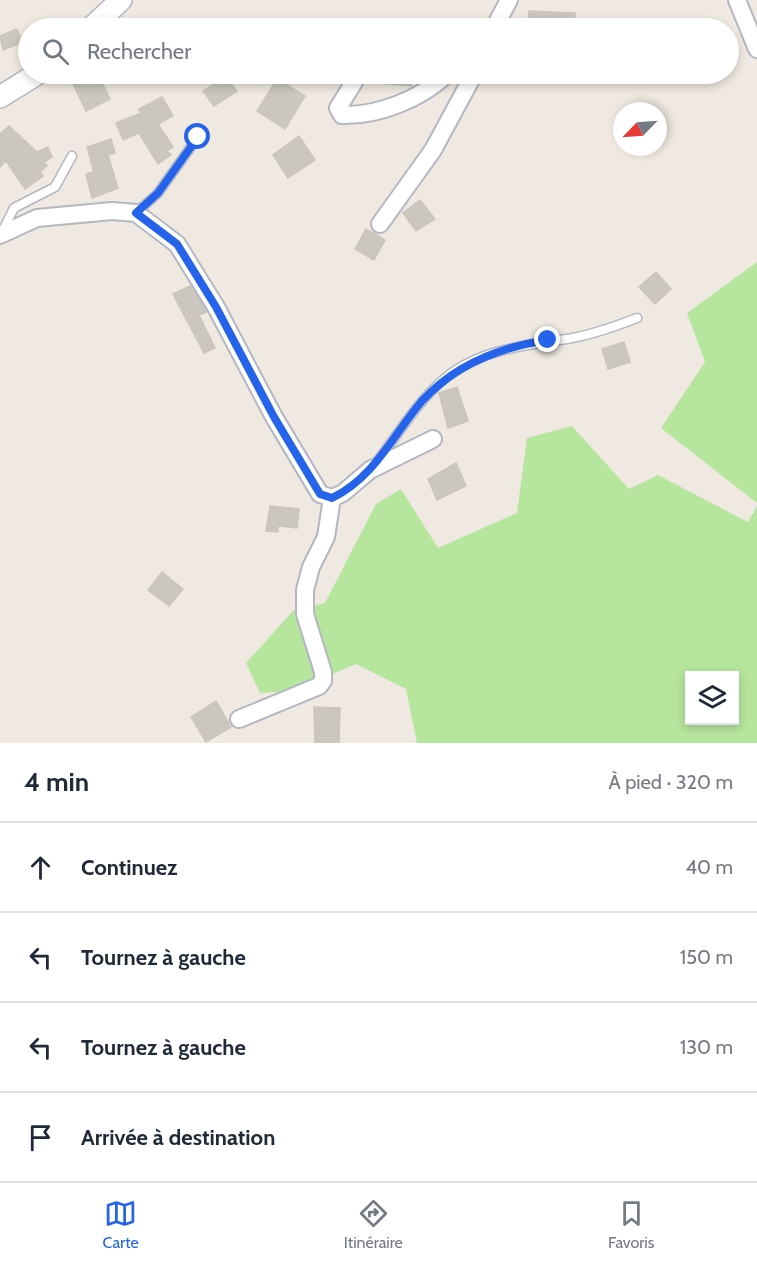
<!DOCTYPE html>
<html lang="fr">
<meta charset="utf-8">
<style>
:root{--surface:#fff;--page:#f6f6f7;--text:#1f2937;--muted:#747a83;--line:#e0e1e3;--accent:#2563eb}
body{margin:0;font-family:Cabin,sans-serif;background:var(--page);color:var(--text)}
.controls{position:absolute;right:18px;bottom:18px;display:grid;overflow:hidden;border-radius:0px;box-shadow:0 3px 9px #0003}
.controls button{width:54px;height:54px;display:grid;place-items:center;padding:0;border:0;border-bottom:2px solid var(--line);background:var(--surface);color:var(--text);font:30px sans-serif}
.compass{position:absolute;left:613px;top:102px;width:54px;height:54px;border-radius:50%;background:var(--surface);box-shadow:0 3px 9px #0003;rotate:245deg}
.stop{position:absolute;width:18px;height:18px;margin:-14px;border:4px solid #2563eb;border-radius:50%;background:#fff}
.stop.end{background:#2563eb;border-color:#fff;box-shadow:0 2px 6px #0008}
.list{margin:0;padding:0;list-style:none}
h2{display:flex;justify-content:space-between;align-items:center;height:78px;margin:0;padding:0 24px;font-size:26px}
h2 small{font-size:20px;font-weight:400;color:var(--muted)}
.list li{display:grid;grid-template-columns:39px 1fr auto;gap:18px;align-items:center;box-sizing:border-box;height:90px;padding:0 24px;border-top:2px solid var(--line)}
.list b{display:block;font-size:22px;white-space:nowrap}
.list em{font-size:20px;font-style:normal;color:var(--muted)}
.icon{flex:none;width:33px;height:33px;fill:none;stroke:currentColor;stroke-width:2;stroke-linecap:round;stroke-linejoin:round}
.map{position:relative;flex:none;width:757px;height:743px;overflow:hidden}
.search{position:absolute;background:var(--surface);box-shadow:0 3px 9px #0003;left:18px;right:18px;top:18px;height:66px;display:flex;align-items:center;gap:15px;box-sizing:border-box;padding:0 21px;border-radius:33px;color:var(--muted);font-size:22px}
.sheet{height:438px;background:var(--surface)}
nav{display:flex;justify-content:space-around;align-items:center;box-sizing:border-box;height:84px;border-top:2px solid var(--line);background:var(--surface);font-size:16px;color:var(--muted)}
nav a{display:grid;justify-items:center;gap:3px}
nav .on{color:var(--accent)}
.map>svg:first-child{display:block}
.green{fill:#b6e59e;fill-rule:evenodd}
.building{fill:#cbc7bf;stroke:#cbc5ba;stroke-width:1.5}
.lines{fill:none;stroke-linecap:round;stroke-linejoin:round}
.service-casing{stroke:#b4b7c1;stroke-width:11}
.minor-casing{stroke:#b4b7c1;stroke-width:20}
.tertiary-casing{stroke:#b4b7c1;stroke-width:24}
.service{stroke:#fff;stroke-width:8}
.minor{stroke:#fff;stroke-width:16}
.tertiary{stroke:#fff;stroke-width:21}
.route{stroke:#2563eb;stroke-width:8}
</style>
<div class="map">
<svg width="757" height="743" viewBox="0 0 757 743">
<rect width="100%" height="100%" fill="#efe9e1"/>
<path class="green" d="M757,262V503L661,428L705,362L687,313Z
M572,426L629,489L658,475L748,522L757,506V743H417L406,689L356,664L293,691L260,693L246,663L293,611L325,603L376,504L401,489L438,548L517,513L527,438ZM690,676H734V720H690Z"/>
<path class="building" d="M529,11L575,13L574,24H566V28H544L545,23L528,22Z
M17,29L23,42L3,50L0,36Z
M94,74H98L110,99L86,111L73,84Z
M369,74H413L411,86L368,82Z
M226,77L237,91L214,106L203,91Z
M277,79L305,96L285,129L257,111Z
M162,97L173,116L158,124L173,147L167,151L171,155L158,164L139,133L123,140L116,123L141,113L139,109Z
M9,126L37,152L48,147L52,157L44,162L47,166L40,172L43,176L25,189L6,161L0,167V134Z
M299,136L315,160L288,178L273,155Z
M111,139L115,153L108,155L118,188L92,198L86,174L94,172L87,147Z
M420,200L435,219L416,231L403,213Z
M366,229L385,240L374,260L355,249Z
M656,272L671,289L655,304L639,287Z
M190,286L207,312L199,315L215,348L204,353L173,294Z
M624,342L630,362L608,369L602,349Z
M457,387L468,421L448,428L439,393Z
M456,463L466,486L437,500L428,479Z
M270,506L299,509L297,528L278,526V532L266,531Z
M162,572L183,589L169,606L148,590Z
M216,701L231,727L206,742L191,717Z
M314,707L340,708L339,743H315Z"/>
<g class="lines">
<g class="service-casing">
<path id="service" d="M136,213L158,193L198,137
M2,232L14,208L55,187L72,156
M376,463C400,432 421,395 453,372C486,349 528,345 567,339C591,335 614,327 637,318"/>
</g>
<g class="minor-casing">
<path id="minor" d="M737,0L757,49
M494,28L509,0
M352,74L354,82L338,108L342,115C378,116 421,99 447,74
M380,224L433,150L474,74
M0,235L37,218L112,211L136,213L177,244L216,307L274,417L320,494L332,498L343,493L370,470L433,439
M239,719L319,686L323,681V672L305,614V590L311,567L326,537L332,498"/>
</g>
<g class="tertiary-casing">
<path id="tertiary" d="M91,28L121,0
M0,97L37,74"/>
</g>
<use href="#service" class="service"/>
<use href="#minor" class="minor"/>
<use href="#tertiary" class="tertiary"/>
</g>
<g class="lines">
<path class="route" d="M198,137L158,193L136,213L177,244L216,307L274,417L320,494L332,498C374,478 393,435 422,401C455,365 500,347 548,340"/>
</g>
</svg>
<div class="controls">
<button><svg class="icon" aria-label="layers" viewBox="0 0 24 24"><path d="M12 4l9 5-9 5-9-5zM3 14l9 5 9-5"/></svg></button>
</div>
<svg class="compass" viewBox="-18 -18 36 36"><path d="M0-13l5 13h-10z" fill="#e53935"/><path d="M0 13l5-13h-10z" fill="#747a83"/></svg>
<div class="stop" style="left:198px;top:137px"></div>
<div class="stop end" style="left:548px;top:340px"></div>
<div class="search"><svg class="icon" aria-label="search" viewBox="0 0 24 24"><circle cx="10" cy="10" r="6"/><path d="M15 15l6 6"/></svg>Rechercher</div>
</div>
<section class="sheet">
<h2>4 min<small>À pied · 320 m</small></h2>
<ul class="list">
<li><svg class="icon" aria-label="ahead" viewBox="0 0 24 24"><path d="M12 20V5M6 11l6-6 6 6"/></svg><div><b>Continuez</b></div><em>40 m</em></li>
<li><svg class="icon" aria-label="left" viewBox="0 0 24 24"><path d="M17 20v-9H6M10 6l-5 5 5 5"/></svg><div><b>Tournez à gauche</b></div><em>150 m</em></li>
<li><svg class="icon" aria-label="left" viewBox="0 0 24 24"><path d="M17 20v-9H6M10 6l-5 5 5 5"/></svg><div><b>Tournez à gauche</b></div><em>130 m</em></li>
<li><svg class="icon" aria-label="arrive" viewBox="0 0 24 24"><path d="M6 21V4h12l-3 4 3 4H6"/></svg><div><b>Arrivée à destination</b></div></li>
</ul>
</section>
<nav>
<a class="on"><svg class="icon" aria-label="map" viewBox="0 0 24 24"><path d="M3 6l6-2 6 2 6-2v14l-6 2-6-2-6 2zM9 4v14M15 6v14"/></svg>Carte</a>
<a><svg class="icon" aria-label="directions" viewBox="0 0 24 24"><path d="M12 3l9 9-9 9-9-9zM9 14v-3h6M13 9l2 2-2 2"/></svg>Itinéraire</a>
<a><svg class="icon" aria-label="saved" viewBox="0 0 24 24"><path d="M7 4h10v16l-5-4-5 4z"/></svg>Favoris</a>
</nav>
